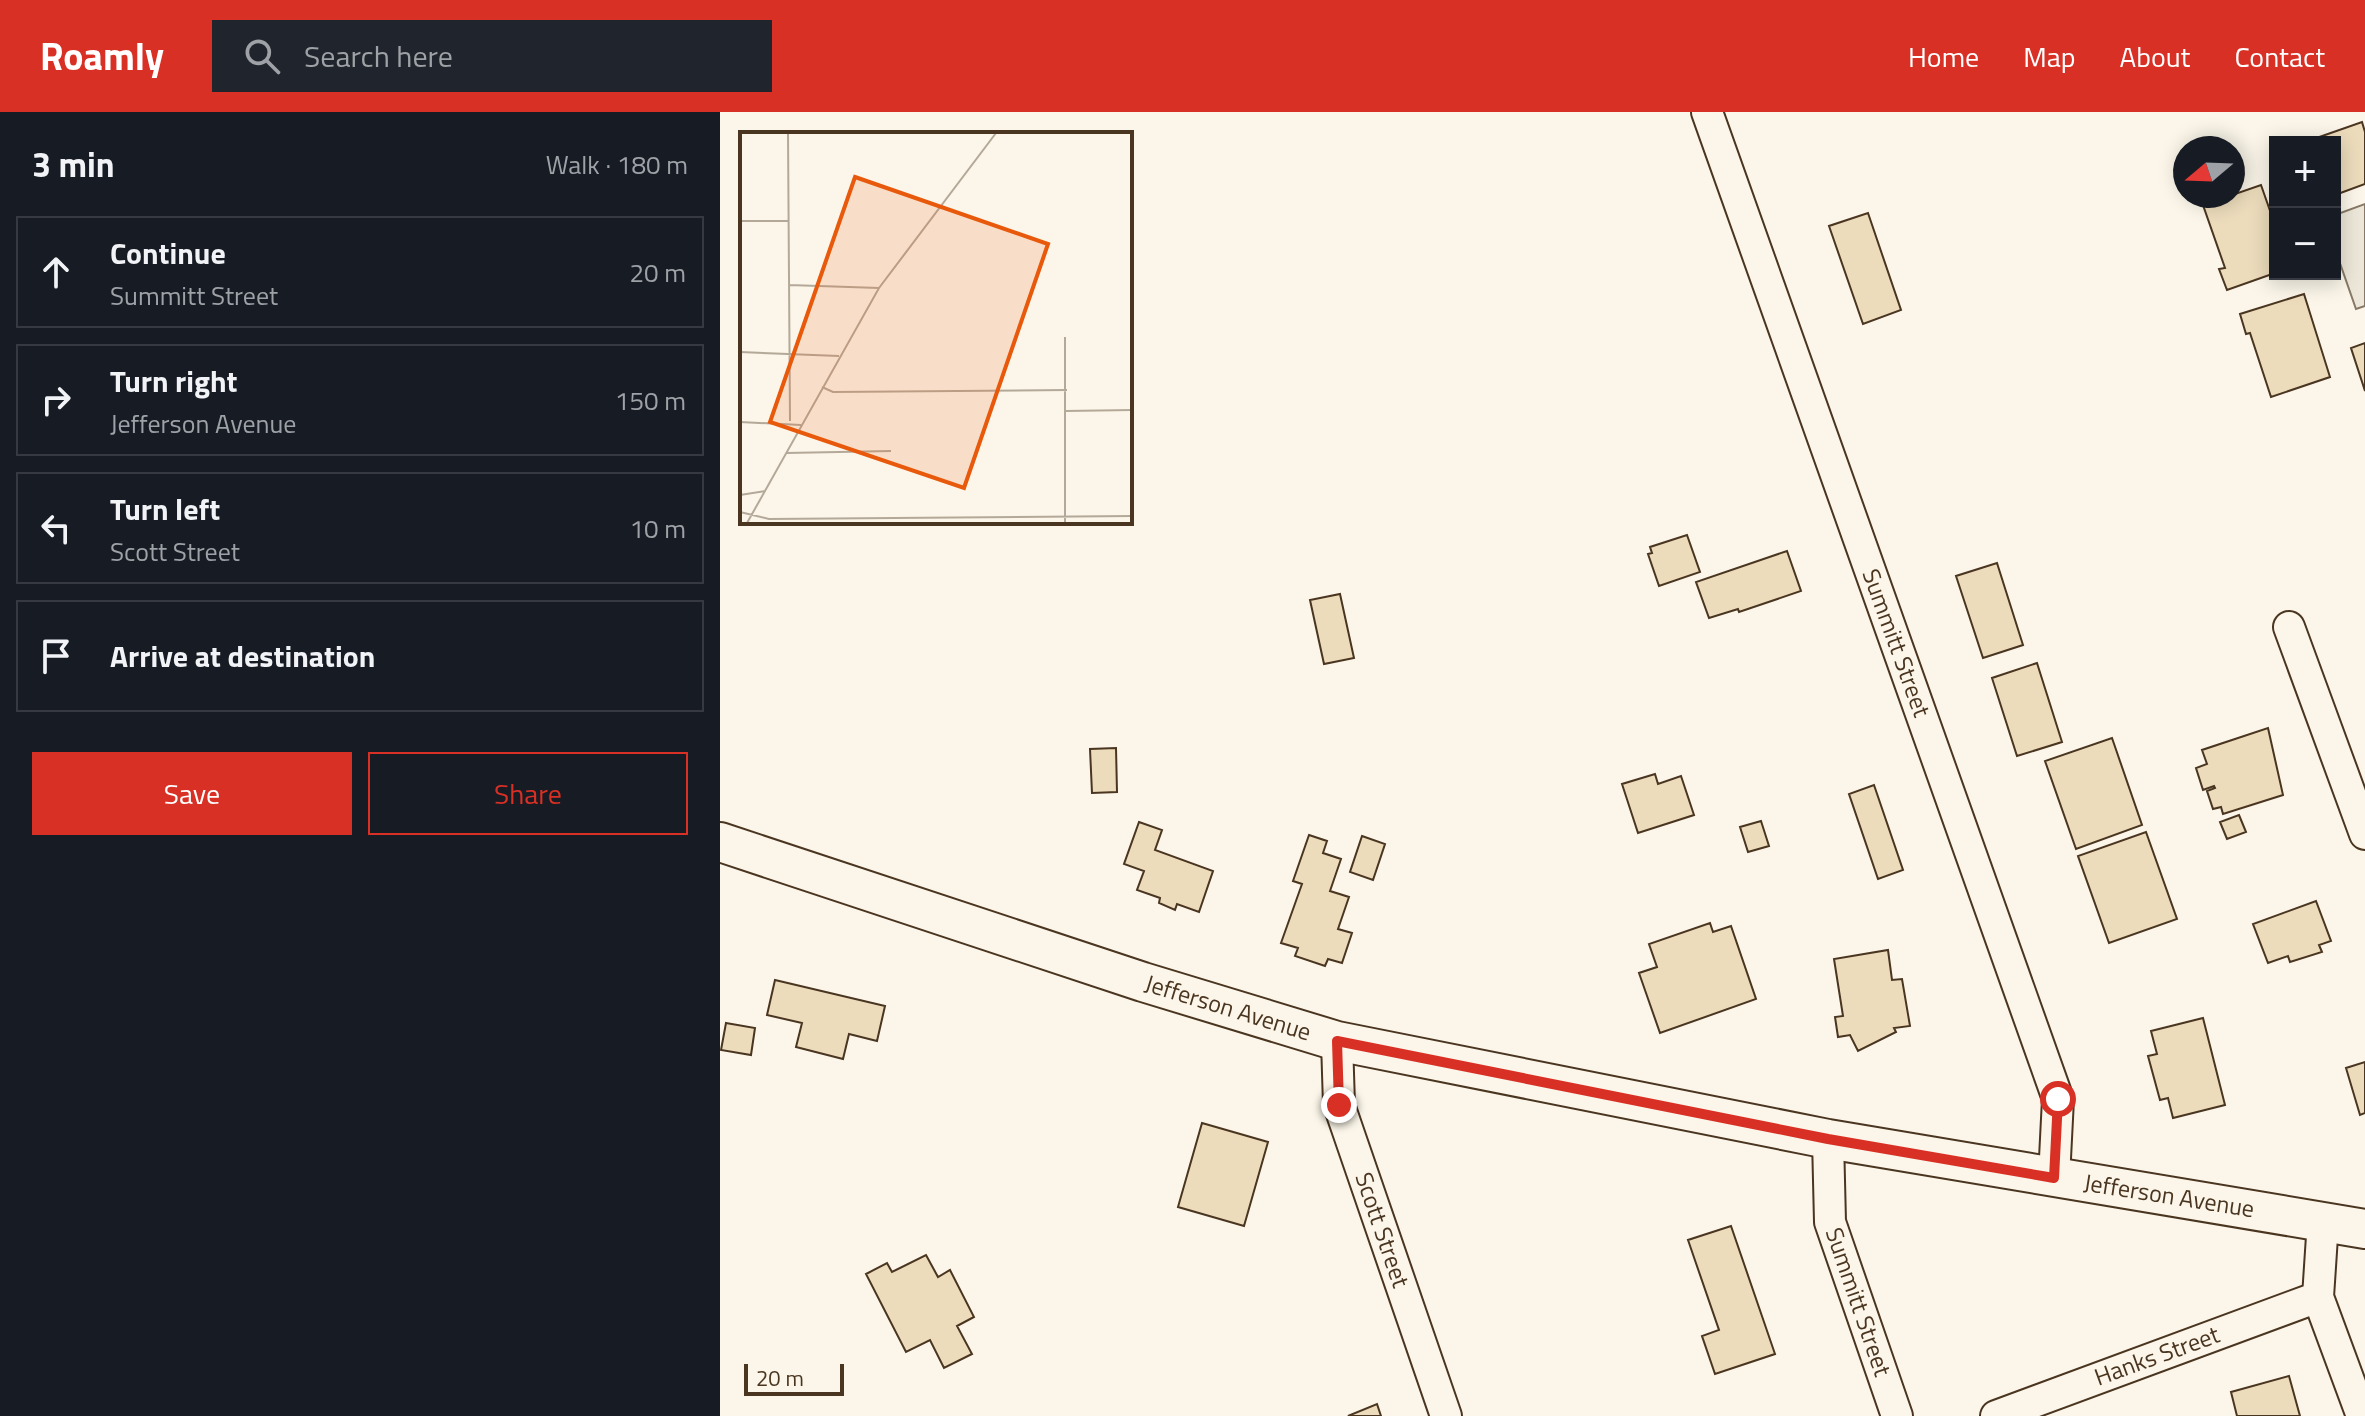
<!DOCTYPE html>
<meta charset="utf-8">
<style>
:root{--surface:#171b24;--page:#20242c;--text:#f1f3f6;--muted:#9ea1a6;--line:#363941;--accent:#d93025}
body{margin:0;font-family:"Titillium Web",sans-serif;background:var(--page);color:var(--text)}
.controls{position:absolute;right:24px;top:24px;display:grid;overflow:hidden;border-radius:0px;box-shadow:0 4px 20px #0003}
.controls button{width:72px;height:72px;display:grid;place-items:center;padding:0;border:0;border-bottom:2px solid var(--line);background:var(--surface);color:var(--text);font:40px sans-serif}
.compass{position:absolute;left:1453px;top:24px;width:72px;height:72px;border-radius:50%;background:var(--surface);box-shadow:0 4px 20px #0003;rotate:251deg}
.scale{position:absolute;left:24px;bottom:20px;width:100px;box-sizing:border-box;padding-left:8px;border:4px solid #4a3520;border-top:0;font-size:22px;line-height:28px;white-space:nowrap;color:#4a3520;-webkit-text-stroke:6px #fbf6e9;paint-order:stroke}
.stop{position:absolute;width:24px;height:24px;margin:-18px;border:6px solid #d93025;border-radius:50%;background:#fff}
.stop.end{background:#d93025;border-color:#fff;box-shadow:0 2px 8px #0008}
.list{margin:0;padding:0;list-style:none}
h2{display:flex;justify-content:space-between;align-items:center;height:104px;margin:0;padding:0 32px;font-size:34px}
h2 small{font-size:26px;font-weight:400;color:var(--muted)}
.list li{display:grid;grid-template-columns:52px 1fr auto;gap:24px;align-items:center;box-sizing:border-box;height:112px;margin:0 16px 16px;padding:0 16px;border:2px solid var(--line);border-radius:0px}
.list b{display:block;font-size:30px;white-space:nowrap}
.list p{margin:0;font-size:26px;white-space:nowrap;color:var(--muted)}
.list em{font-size:26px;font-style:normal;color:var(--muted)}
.actions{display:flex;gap:16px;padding:24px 32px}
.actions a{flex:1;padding:18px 0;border:2px solid var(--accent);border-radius:0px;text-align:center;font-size:28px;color:var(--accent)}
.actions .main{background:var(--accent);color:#fff}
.icon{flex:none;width:44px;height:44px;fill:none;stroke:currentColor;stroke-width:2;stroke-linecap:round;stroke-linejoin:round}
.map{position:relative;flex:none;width:1645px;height:1304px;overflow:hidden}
header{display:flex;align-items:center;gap:48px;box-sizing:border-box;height:112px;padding:0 40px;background:var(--accent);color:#fff}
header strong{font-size:38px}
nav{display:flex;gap:44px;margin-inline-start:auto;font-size:28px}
.search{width:560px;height:72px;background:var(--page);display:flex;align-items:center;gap:20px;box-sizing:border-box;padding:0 28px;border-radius:0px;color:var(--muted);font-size:30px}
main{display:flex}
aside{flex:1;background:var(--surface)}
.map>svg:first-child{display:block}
.parking{fill:#ede7d9;stroke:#887966;stroke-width:2}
.building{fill:#ecdcbc;stroke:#4a3520;stroke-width:2}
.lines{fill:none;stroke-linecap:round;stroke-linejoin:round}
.minor-casing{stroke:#4a3520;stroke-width:34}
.tertiary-casing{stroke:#4a3520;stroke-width:42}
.minor{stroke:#fbf6e9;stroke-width:30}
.tertiary{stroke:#fbf6e9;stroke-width:38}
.route{stroke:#d93025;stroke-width:10}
.labels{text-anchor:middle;stroke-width:6;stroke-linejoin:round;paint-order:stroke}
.street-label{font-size:24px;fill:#4a3520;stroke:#fbf6e9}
.inset-road{fill:none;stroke:#b4a999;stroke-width:2}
.view{fill:#e8590c;fill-opacity:0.15;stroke:#e8590c;stroke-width:4}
.inset-edge{fill:none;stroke:#4a3520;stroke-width:4}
</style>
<header>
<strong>Roamly</strong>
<div class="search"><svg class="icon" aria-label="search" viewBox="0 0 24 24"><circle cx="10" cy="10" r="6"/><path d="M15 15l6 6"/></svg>Search here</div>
<nav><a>Home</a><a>Map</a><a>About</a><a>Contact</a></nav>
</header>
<main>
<aside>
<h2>3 min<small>Walk · 180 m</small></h2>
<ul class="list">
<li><svg class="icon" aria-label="ahead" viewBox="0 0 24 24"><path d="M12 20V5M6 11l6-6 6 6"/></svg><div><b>Continue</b><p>Summitt Street</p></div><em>20 m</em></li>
<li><svg class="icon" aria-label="right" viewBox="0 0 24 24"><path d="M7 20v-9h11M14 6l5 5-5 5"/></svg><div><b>Turn right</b><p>Jefferson Avenue</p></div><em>150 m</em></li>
<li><svg class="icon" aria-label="left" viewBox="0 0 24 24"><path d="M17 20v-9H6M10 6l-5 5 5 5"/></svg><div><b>Turn left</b><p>Scott Street</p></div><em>10 m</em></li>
<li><svg class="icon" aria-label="arrive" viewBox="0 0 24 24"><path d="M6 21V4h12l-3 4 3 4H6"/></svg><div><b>Arrive at destination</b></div></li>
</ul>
<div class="actions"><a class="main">Save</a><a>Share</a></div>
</aside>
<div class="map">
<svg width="1645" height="1304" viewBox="0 0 1645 1304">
<rect width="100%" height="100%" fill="#fbf6e9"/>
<path class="parking" d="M1645,92V194L1636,197L1615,137V103Z"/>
<path class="building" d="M1642,10L1645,20V72L1615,83V30H1585Z
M1541,73L1555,113V161L1507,178L1499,157L1505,156L1483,93Z
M1148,101L1181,198L1143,212L1109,114Z
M1584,182L1610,265L1551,285L1530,221L1526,222L1520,202Z
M1645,231V279L1631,236Z
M967,423L980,460L939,474L928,442L932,441L930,435Z
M1067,439L1081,479L1019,500L1018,497L989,506L976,470Z
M1277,451L1303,533L1263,546L1236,464Z
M620,482L634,546L604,552L590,488Z
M1317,551L1342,630L1297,644L1272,566Z
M1548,616L1563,683L1503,702L1501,695L1493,697L1487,679L1495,676L1494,674L1483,678L1476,656L1487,652L1482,638Z
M1392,626L1422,713L1356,737L1325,649Z
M396,636L397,680L372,681L370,637Z
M935,662L938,672L961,664L974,703L918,721L902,672Z
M1154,673L1183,758L1158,767L1129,682Z
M1519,703L1526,720L1507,727L1500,710Z
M1041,709L1049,734L1028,740L1020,715Z
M419,710L442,718L435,738L493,759L479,800L457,792L455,798L439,791L440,786L417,778L424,759L404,752Z
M1426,720L1457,807L1389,831L1358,744Z
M589,723L607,729L603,741L621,747L610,779L629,785L618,817L632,821L622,851L608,847L605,854L575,844L578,836L561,831L582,772L573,769Z
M642,724L665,732L653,768L630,760Z
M1596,789L1611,829L1599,833L1602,840L1570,850L1568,844L1548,851L1533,812Z
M990,811L993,820L1011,814L1036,887L940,921L919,861L937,855L929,832Z
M1168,838L1172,868L1182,867L1190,914L1174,916L1176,920L1138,939L1130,923L1118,925L1115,905L1123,904L1114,847Z
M55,868L165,894L157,929L129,922L123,947L76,935L82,911L47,903Z
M1483,906L1505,993L1453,1006L1448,986L1440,988L1428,944L1437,942L1431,919Z
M6,911L35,916L31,943L1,938Z
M1645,950V1001L1640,1003L1626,956Z
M482,1011L548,1030L524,1114L458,1095Z
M1011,1114L1055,1242L995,1262L982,1224L999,1218L968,1128Z
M206,1143L218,1165L230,1158L254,1205L237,1214L252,1242L224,1256L210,1228L186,1240L146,1162L167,1151L172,1160Z
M1569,1264L1580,1304H1517L1511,1280Z
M657,1292L661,1304H628Z"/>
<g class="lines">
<g class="minor-casing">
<path id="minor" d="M987,0L1338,987L1334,1066
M1569,515L1645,722
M617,929L619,993L726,1304
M1108,1027L1110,1110L1177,1304
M1603,1109L1598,1185L1642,1304
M1276,1304L1598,1185"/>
</g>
<g class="tertiary-casing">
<path id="tertiary" d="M0,730L423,870L617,929L1108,1027L1645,1117"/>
</g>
<use href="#minor" class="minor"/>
<use href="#tertiary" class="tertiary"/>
</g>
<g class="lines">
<path class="route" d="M619,993L617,929L1108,1027L1334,1066L1338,987"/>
</g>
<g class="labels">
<g class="street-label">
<text transform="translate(1176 531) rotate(70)" y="8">Summitt Street</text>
<text transform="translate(508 896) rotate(17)" y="8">Jefferson Avenue</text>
<text transform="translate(1449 1084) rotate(9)" y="8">Jefferson Avenue</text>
<text transform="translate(662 1118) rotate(71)" y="8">Scott Street</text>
<text transform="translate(1138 1190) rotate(71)" y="8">Summitt Street</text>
<text transform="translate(1437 1244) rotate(-20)" y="8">Hanks Street</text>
</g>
</g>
<g transform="translate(20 20)">
<rect width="392" height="392" fill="#fbf6e9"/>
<path class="inset-road" d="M48,1L50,289M0,89H48M49,153L139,156M0,220L99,224M82,255L93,260L327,258M326,279L392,278M0,290L61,293M46,321L151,319M0,363L25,359M0,380L29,387L392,384M7,391L139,156L256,1M325,391V205"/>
<path class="view" d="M115,45L308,112L224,356L30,290Z"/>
<rect width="392" height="392" class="inset-edge"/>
</g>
</svg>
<div class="controls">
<button>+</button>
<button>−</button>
</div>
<svg class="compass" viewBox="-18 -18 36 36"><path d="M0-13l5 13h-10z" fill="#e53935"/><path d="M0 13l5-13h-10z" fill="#9ea1a6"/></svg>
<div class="scale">20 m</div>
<div class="stop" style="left:1338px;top:987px"></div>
<div class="stop end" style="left:619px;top:993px"></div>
</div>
</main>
